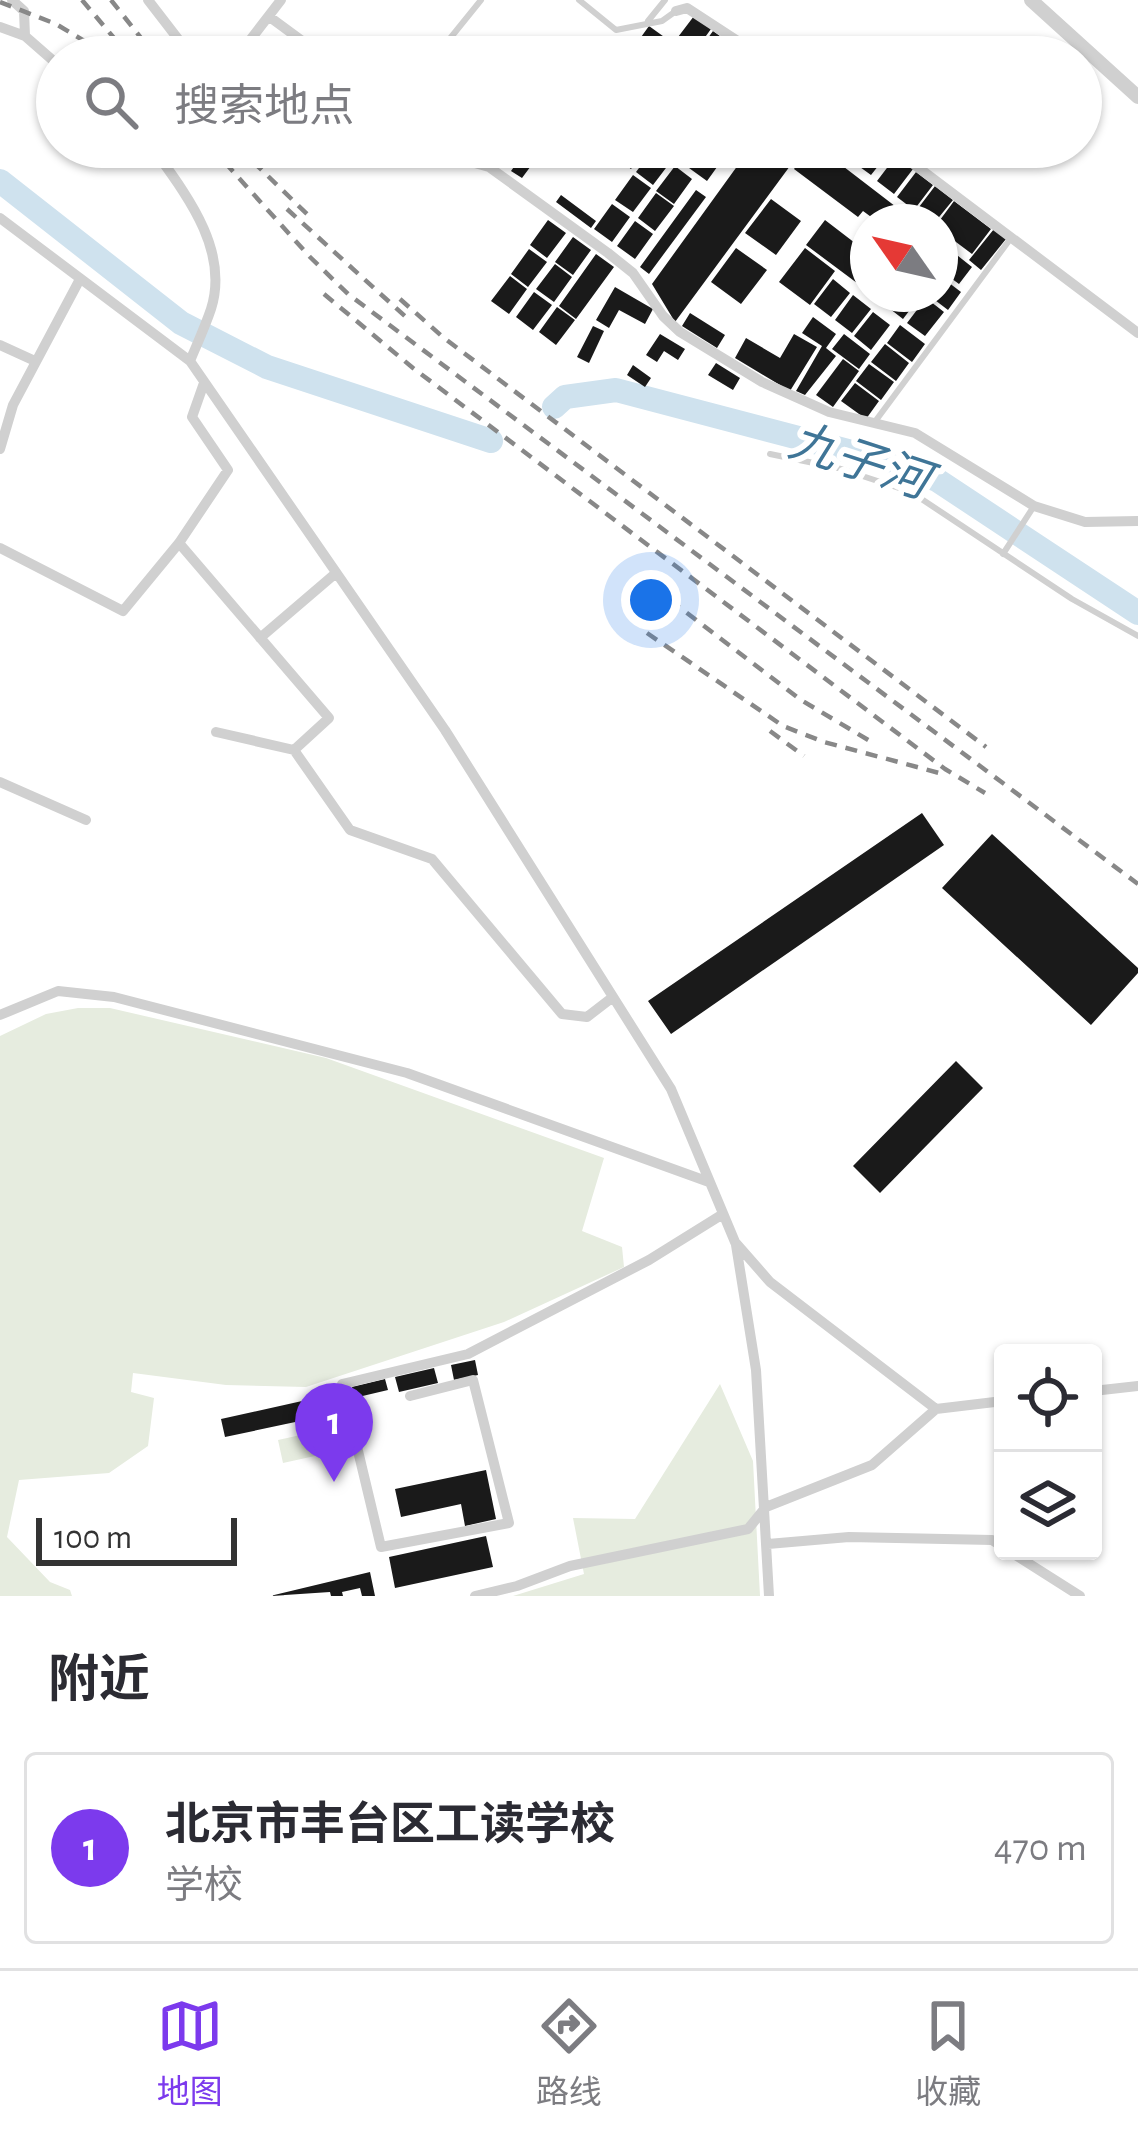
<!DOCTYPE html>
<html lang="zh">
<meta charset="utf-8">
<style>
:root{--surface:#fff;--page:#f2f2f3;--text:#2b2b33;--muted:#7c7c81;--line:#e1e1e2;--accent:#7c3aed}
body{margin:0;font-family:"Alegreya Sans","Noto Sans SC",sans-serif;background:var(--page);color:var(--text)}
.controls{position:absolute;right:36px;bottom:36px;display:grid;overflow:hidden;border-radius:12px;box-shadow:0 3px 9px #0004}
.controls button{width:108px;height:108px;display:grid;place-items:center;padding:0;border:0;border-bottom:3px solid var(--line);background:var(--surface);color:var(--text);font:60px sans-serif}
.compass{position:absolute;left:850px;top:204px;width:108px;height:108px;border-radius:50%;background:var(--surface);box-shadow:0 3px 9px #0004;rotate:304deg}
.scale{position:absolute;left:36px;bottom:30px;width:201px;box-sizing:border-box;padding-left:12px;border:6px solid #333;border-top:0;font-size:33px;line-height:42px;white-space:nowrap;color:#333;-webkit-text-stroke:9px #fff;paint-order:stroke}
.you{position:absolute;left:651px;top:600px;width:42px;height:42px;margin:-30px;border:9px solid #fff;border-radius:50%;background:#1a73e8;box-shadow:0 0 0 18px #1a73e833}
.badge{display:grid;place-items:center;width:78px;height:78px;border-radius:50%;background:var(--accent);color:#fff;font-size:39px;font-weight:700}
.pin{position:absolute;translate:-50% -99px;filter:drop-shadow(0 3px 6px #0008)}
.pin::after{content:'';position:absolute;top:63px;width:42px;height:36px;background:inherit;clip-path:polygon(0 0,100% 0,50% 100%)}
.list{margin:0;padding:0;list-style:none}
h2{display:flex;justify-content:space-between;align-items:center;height:156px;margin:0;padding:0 48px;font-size:51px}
h2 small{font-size:39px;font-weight:400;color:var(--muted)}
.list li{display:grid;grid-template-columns:78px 1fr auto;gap:36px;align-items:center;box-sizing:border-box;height:192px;margin:0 24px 24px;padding:0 24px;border:3px solid var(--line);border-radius:12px}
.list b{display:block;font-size:45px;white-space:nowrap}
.list p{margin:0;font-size:39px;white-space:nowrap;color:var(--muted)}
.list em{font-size:39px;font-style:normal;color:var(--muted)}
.icon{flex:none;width:66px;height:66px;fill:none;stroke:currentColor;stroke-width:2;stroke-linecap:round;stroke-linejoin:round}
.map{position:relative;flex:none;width:1138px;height:1596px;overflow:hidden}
.search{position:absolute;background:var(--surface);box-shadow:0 3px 9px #0004;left:36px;right:36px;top:36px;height:132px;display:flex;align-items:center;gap:30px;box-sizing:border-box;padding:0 42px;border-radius:66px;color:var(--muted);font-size:45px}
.sheet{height:372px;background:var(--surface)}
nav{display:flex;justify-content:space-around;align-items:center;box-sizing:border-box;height:168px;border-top:3px solid var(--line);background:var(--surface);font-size:33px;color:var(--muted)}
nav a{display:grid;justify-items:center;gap:6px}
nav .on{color:var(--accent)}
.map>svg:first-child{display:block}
.green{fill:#e6ecdf}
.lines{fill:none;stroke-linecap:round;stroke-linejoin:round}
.river{stroke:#cfe2ee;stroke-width:24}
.building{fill:#1a1a1a}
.service{stroke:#d0d0d0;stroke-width:6}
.minor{stroke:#d0d0d0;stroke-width:10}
.tertiary{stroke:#d0d0d0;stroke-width:14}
.rail{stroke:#888;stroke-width:4.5;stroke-dasharray:12 9;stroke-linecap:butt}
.labels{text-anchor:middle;stroke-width:12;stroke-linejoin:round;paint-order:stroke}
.water-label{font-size:48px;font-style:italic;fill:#3f7597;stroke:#fff}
</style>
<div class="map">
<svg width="1138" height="1596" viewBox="0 0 1138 1596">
<rect width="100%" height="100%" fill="#fff"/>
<path class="green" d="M78,1008H110L326,1058L604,1158L582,1231L622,1247L624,1267L504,1322L306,1387L226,1385L133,1373L131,1392L154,1398L148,1446L109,1473L19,1480L7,1537L50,1582L70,1590L72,1596H0V1036L46,1014Z
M720,1384L753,1461L760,1596H513L584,1574L573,1518L635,1519Z
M337,1427L342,1450L283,1463L278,1440Z"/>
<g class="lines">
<path class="river" d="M0,181L181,323L267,367L491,441
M554,407L565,397L616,390L879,459L937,480L1138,613"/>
</g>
<path class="building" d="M694,16L711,29L693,54L675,41Z
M649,26L667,39L654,57H639L631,51Z
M713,31L731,44L721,57H694Z
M606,40L629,57H594Z
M671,41L689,54L686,57H659Z
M528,147H545L522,178L511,171Z
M628,147H647L631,169L619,160Z
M674,147H702L688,166L670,153Z
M705,147H713L725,156L707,181L689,168Z
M751,147H804L675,322L652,284Z
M810,147H818L904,213L898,222H878L863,211L858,217L794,169Z
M865,147L890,151L871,175L853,162Z
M654,148L672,160L653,185L636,172Z
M896,156L913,169L894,194L877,181Z
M675,166L692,179L674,204L656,191Z
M916,172L933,185L914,210L897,197Z
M633,175L651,188L633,212L615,200Z
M935,186L953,200L935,222H930L916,211Z
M696,190L706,197L649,274L640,267Z
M656,193L674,206L655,231L638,218Z
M561,195L596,221L591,228L556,202Z
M771,199L801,221L776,255L745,233Z
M954,201L991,229L972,254L952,239L940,255V220Z
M612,204L630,217L612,242L594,229Z
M548,220L566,233L547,258L530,245Z
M825,220L868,253V277L861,286L806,245Z
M635,221L653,234L635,259L617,246Z
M994,229L1006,239L981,270L969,260Z
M573,237L591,250L573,275L555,262Z
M736,248L767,270L741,304L711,282Z
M805,248L835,271L810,305L779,282Z
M948,248L972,267L959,284L940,270V258Z
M529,249L547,262L528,287L511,274Z
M596,254L614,267L576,319L559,306Z
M555,264L572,277L554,302L536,289Z
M510,276L527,289L509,314L491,301Z
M940,276L961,292L948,310L927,294H940Z
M833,279L850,293L831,317L814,304Z
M615,287L653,309L645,324L619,310L609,328L596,320Z
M534,292L552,305L533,330L516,317Z
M894,294H922L903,319L885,305Z
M853,295L871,309L852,333L835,320Z
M926,298L944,312L925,336L907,323Z
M557,307L575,320L556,345L539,332Z
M873,312L890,325L871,350L854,336Z
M690,313L725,335L717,348L682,326Z
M813,317L836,334L826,348L836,356L805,395L796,391L822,346L802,333Z
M900,325L925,344L912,362L887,343Z
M593,326L604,331L589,363L577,357Z
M660,334L685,349L678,360L664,351L657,362L646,355Z
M794,334L817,347L790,391L735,358L746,338L780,358Z
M844,334L870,354L859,369L832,349Z
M885,344L909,363L896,381L871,362Z
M843,359L859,371L833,407L816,395Z
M716,363L740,378L733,390L708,375Z
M869,364L894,382L881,400L856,381Z
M633,365L651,378L645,387L627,375Z
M855,383L879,401L866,419L841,401Z
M922,813L944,845L671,1034L648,1001Z
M992,834L1138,968V973L1091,1025L942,888Z
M956,1061L983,1088L880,1193L853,1166Z
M475,1360L478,1375L454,1380L451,1365Z
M434,1368L438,1383L399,1392L395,1377Z
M385,1379L388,1390L354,1398L352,1387Z
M329,1395L333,1414L225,1437L221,1419Z
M486,1470L496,1519L465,1526L461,1504L401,1517L395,1489Z
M486,1536L493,1567L395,1588L389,1557Z
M370,1572L375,1596H362L360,1588L342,1592L343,1596H331L330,1592L270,1596Z"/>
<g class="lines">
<path class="service" d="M579,0L616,30L662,21L676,11
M648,21L665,0
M435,57L481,0
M489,167L505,147
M874,423L1011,238
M770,454L838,468L911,492L1072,599L1138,636
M1003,554L1034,506"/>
<path class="minor" d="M12,0L24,11L25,36L57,64
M148,0L192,57
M676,11L687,8L762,57
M271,18L324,57
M0,27L25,36
M237,57L281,0
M152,147C185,193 230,249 211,309C205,327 197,344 190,361
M445,147L464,160L489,167L608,253L633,273L663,316L680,332L762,382L829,412L915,433L1034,506L1085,522L1138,521
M891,147L1138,333
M0,218L190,361L445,730L671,1089L735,1242L770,1282L936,1409L1003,1401
M0,345L35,361
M0,449L13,405L80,279
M179,543L329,718L294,750L216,732
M0,548L123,611L179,543L228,470L192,417L204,383
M260,638L336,573
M294,750L350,830L432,859L562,1014L587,1017L613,997
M0,782L86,820
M0,1015L58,991L114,997L407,1073L709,1182
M736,1245L756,1370L769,1596
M1093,1391L1138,1386
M410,1396L473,1380L509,1523L381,1547L342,1384L468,1354L649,1260L723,1214
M768,1544L849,1537L992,1540L1003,1547
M1009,1551L1080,1596
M475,1596L517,1586L570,1566L748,1529L766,1507L872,1465L936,1409"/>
<path class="tertiary" d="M1031,0L1138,97"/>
<path class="rail" d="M82,0L130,57
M111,0L156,57
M0,2L56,24L111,57
M211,147L310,257L348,294L1138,884
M238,147L307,214
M287,209L407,318
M324,294L413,368L945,769L985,793
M400,299L444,338L986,747
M670,600L801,700L875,744
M647,633L783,726L824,742L943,774
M770,731L804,756"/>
</g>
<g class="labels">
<g class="water-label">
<text transform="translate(860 460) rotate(18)" y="17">九子河</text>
</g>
</g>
</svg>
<div class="controls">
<button><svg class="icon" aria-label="locate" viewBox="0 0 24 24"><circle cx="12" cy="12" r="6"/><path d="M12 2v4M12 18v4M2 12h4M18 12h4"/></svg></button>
<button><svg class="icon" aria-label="layers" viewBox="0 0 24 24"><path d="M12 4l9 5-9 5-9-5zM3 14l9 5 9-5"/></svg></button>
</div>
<svg class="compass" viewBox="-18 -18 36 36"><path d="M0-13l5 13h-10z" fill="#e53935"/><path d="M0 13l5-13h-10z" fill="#7c7c81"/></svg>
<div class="scale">100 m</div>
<div class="you"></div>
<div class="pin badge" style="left:334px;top:1482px">1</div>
<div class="search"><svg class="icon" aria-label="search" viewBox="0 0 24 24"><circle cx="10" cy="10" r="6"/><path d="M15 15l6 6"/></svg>搜索地点</div>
</div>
<section class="sheet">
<h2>附近<small></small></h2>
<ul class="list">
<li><span class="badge">1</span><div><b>北京市丰台区工读学校</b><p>学校</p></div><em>470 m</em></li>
</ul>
</section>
<nav>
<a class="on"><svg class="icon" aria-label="map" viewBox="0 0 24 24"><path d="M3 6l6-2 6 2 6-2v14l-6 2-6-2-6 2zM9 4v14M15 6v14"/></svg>地图</a>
<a><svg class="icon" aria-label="directions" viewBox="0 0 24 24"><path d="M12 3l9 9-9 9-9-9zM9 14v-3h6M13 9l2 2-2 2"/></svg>路线</a>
<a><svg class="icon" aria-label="saved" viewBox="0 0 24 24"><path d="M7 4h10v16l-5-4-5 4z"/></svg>收藏</a>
</nav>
